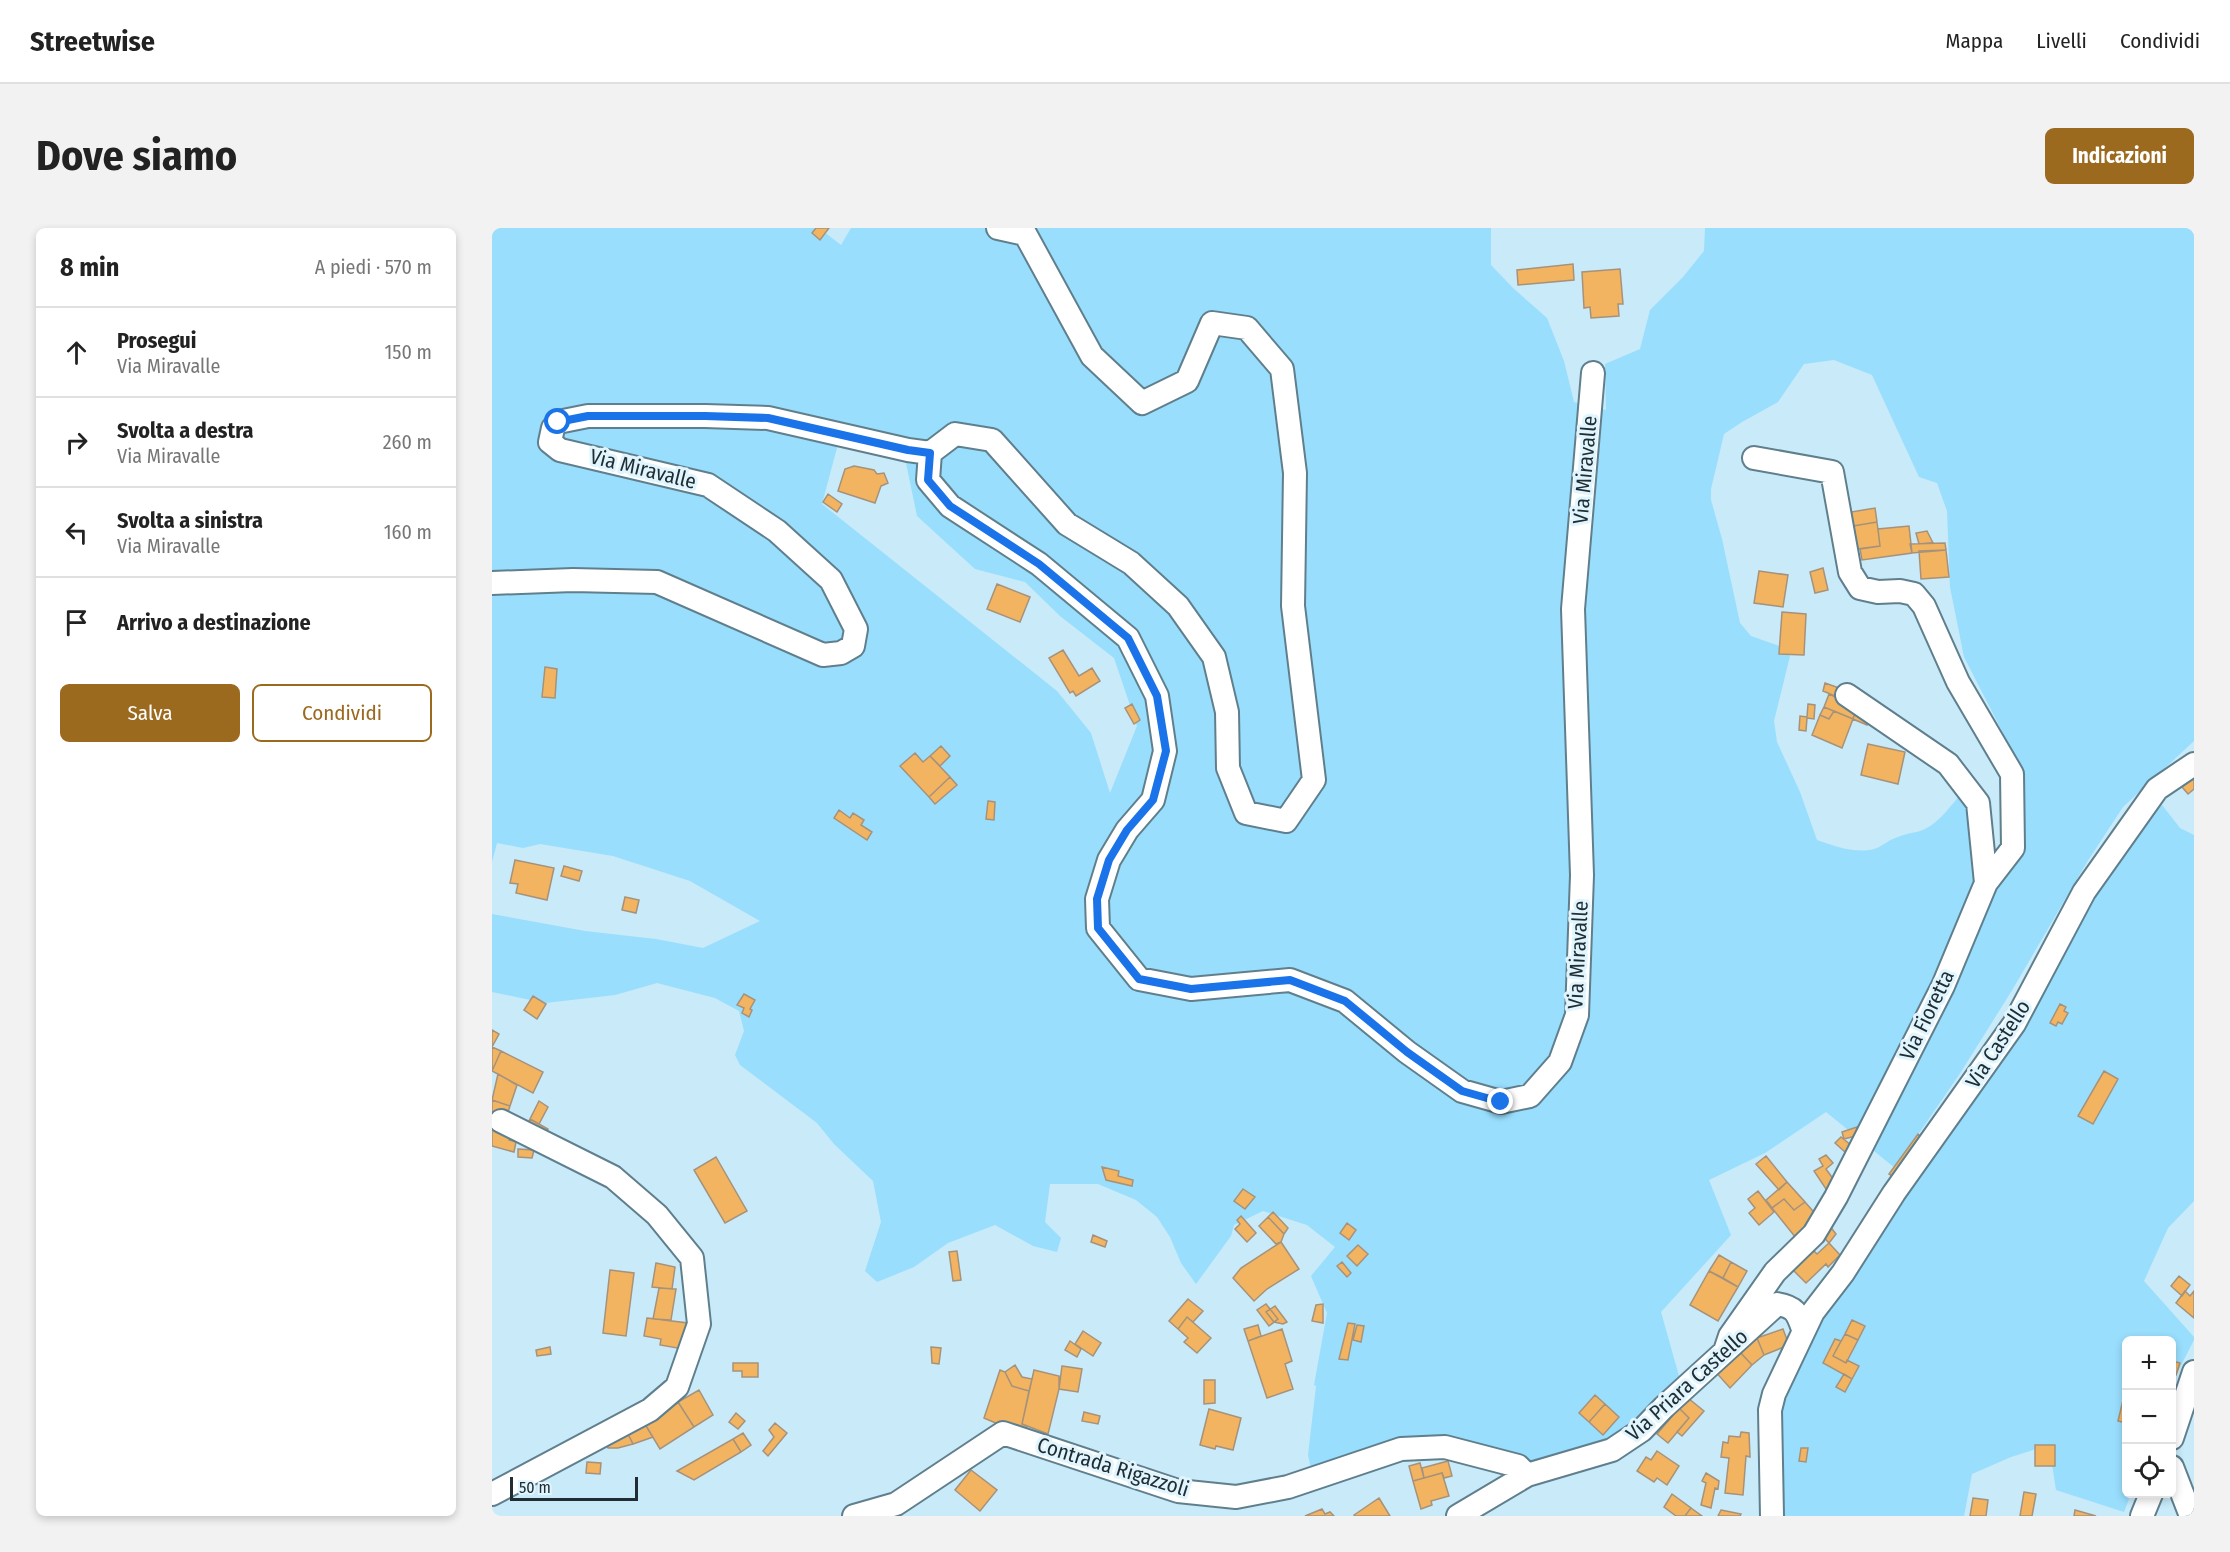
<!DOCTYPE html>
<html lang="it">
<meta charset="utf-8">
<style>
:root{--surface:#fff;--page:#f2f2f2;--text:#222;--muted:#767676;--line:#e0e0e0;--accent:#9c6a1f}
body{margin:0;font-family:"Fira Sans Condensed",sans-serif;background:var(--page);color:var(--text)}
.controls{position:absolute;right:18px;bottom:18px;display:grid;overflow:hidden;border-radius:9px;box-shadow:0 3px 9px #0003}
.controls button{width:54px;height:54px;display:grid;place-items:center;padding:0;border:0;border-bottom:2px solid var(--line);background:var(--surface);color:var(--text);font:30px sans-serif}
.scale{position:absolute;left:18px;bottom:15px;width:128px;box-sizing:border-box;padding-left:6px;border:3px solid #202d33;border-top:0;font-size:16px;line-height:21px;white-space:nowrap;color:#202d33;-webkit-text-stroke:4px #e1f5fe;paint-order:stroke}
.stop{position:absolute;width:18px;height:18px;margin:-14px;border:4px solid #1a73e8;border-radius:50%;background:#fff}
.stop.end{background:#1a73e8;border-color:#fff;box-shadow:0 2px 6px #0008}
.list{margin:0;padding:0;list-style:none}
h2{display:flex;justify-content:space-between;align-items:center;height:78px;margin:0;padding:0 24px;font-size:26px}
h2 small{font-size:20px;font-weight:400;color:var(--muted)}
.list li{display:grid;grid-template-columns:39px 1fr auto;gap:18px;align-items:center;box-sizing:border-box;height:90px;padding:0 24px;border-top:2px solid var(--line)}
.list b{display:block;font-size:22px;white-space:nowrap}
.list p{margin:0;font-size:20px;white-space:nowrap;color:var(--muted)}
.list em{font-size:20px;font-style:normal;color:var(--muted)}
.actions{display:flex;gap:12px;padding:18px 24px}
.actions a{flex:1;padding:14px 0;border:2px solid var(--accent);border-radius:9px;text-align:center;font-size:21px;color:var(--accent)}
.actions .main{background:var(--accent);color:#fff}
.icon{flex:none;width:33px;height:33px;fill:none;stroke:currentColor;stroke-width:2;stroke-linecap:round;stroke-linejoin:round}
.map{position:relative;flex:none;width:1702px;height:1288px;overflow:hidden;border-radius:9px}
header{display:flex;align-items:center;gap:36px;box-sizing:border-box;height:84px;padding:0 30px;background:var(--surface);border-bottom:2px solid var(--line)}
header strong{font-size:28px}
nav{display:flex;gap:33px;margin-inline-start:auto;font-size:21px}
.intro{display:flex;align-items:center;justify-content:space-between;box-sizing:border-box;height:144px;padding:0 36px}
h1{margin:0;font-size:42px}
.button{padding:15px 27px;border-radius:9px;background:var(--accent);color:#fff;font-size:21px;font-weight:700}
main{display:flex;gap:36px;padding:0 36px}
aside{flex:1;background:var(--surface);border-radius:9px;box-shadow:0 3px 9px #0003}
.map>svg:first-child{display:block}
.green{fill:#99defd;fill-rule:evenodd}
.building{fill:#f2b461;stroke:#a6927b;stroke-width:1.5}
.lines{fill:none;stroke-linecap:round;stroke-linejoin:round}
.minor-casing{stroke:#607f8d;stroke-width:26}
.minor{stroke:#fff;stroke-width:22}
.route{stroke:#1a73e8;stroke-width:8}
.labels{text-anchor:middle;stroke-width:6;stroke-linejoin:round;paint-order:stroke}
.street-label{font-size:21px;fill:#202d33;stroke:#e1f5fe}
</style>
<header>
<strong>Streetwise</strong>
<nav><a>Mappa</a><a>Livelli</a><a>Condividi</a></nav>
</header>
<div class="intro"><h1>Dove siamo</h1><a class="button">Indicazioni</a></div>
<main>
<aside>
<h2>8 min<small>A piedi · 570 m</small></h2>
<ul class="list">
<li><svg class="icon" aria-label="ahead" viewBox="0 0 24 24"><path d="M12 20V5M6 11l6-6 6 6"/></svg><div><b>Prosegui</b><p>Via Miravalle</p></div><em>150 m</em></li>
<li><svg class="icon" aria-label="right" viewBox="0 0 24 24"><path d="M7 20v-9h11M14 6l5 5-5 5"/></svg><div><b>Svolta a destra</b><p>Via Miravalle</p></div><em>260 m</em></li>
<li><svg class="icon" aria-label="left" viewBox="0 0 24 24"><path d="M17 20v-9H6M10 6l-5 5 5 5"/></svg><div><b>Svolta a sinistra</b><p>Via Miravalle</p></div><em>160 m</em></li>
<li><svg class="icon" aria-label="arrive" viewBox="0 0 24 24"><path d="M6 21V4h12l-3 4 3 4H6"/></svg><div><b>Arrivo a destinazione</b></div></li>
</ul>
<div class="actions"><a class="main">Salva</a><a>Condividi</a></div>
</aside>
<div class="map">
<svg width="1702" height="1288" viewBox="0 0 1702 1288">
<rect width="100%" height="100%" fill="#c8eaf9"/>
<path class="green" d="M0,0H327L349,17L359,0H999V37L1021,60L1055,90L1072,133L1082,174L1114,182L1113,136L1148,121L1158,82L1191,49L1212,23L1213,0H1702V513L1631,579L1595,634L1519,764L1467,847L1403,940L1334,884L1273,925L1217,952L1239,1007L1169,1084L1187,1148L1192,1144L1175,1172L1105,1218L1019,1244L997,1237L935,1227L821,1250L816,1227L824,1158L822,1157L835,1085L819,1048L843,1019L815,997L771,983L742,997L739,1008L704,1056L689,1035L678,1009L665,989L644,972L606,956H558L553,994L569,1010L565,1024L541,1018L503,997L456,1015L422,1039L385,1054L373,1043L389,994L381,953L342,916L325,895L248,837L243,827L252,803L247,783L223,770L165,755L123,767L53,775L0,764V686L93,703L164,711L211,720L268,693L198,653L121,628L48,616L31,620L5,615L0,634ZM1342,132L1380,147L1427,249L1445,255L1455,283L1458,359L1472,429L1510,503L1525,550L1502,639L1470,565C1459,577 1448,594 1433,601C1425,605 1414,605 1406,609C1398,611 1392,617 1385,620C1366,627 1342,618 1325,612L1308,564L1285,514L1282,493L1298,428L1290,419L1259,408L1248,395L1230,311L1219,272V261L1232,206L1250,194L1286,174L1312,136ZM346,216L414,235L425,288L483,341L533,354L568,388L622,430L645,498L618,565L599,505L565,463L330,276Z
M1670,577L1688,600L1702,607V973L1676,1000L1652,1053L1702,1109V1112L1680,1155V1112H1634V1266H1639L1632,1284L1564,1262L1557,1217L1519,1229L1480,1246L1472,1288H1288L1282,1176L1293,1111L1325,1082L1430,946L1489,860L1540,778L1616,647L1652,595Z"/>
<path class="building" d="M324,0H337L328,12L320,5Z
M1081,36L1082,52L1026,57L1025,42Z
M1128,41L1131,76H1126L1127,88L1099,90L1098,79L1092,80L1090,44Z
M362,238L382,242L385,246L392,245L396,255L389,258L383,275L346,263L353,241Z
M336,266L350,276L345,284L331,274Z
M1383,280L1385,294L1361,298L1359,284Z
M1385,294L1388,318L1365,321L1361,298Z
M1417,298L1420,325L1370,332L1368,321L1388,318L1386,301Z
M1435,303L1441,315L1427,316L1424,305Z
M1453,315L1454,322L1420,325L1418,316Z
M1454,322L1457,349L1429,351L1427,323Z
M1331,340L1336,362L1323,365L1318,344Z
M1267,343L1296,347L1291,379L1262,375Z
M505,356L538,369L528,394L495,381Z
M1290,384L1314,386L1312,427L1287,426Z
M571,422L587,448L600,440L608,453L584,468L581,463L578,465L557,430Z
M53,439L65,441L63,470L50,469Z
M1333,455L1350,461L1348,470L1331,463Z
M1337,466L1365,479L1361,491L1332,479Z
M640,476L648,492L642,496L633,480Z
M1316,476L1323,477L1322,491L1315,490L1314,503L1307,502L1308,488L1315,489Z
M1332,479L1342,483L1337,491L1328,487Z
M1365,479L1380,488L1375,497L1361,491Z
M1342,483L1361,491L1350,520L1320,507L1328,487L1337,491Z
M1376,516L1413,524L1406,556L1369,547Z
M449,518L458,528L448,538L438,528Z
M423,525L431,534L438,528L458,549L437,569L408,538Z
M1702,548V561L1696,566L1690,559Z
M458,549L465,557L443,576L437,569Z
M496,573L503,574L502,592L494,591Z
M347,582L358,590L361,585L372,592L369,597L380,604L375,612L342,590Z
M23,632L62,640L55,672L24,665L26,656L18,655Z
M72,638L90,643L87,653L69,648Z
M133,669L147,672L144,685L130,682Z
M252,766L263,772L258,781L260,782L257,789L250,785L252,780L245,777Z
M41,768L54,776L45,791L32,782Z
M1568,776L1574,779L1572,783L1576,785L1570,796L1566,794L1564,798L1558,795Z
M0,802L7,806L0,819L9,823L0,843Z
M9,823L51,844L41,865L0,843Z
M1612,843L1626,851L1601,896L1586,888Z
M6,846L25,857L18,878L0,872Z
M0,872L18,878L14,891L0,886Z
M47,873L56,879L47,896L38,891Z
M38,891L56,901L50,911L32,902Z
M0,897L20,902L17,912L24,914L22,924L0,918Z
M1368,898L1371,906L1352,911L1350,904Z
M1426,906L1431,910L1405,951L1397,946Z
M1349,909L1360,918L1353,924L1343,915Z
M26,921L42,922L40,930L26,929Z
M1334,927L1341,935L1334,941L1342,952L1338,956L1336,964L1322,943L1331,938L1327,931Z
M1274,928L1295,954L1287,962L1264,936Z
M224,929L255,983L233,995L202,942Z
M610,939L627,943L626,948L641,952L640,958L614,952Z
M1295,954L1313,974L1302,982L1292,971L1280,980L1274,972Z
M751,961L763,969L753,981L742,973Z
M1266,963L1282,984L1267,997L1257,985L1263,980L1256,971Z
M1292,971L1302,982L1313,974L1327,990L1304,1010L1280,980Z
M781,984L796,1000L792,1006L776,989Z
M749,988L764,1005L755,1014L743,1001L748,996L745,992Z
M776,989L792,1006L789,1014L784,1016L767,998Z
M855,995L864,1002L857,1012L848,1005Z
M1337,997L1344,1006L1337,1015L1328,1005Z
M601,1007L615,1013L613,1019L599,1014Z
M789,1014L807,1041L775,1061L762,1073L741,1050L749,1040Z
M1337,1015L1348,1027L1336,1039L1334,1036L1314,1055L1301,1042L1321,1022L1325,1026Z
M866,1017L876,1026L865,1038L855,1028Z
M465,1023L469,1052L461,1053L457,1024Z
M1227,1027L1239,1034L1231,1050L1217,1043Z
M850,1034L859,1045L855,1049L845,1038Z
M1239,1034L1255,1043L1246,1059L1231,1050Z
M164,1035L183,1039L180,1061L160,1059Z
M118,1042L142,1045L134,1108L111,1105Z
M1217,1043L1246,1059L1226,1093L1198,1077Z
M1687,1048L1698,1057L1690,1068L1679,1058Z
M167,1060L184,1061L179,1092L161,1091Z
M1693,1063L1698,1068L1702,1063V1090L1684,1075Z
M696,1071L711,1083L701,1094L695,1089L686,1101L677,1093Z
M774,1076L786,1091L777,1098L765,1082Z
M831,1076V1095L820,1093L824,1077Z
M783,1078L795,1094L791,1096L782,1094L774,1084Z
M695,1089L719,1110L705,1125L692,1114L696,1110L686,1101Z
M155,1090L196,1095L191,1121L168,1117L169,1111L152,1108Z
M1360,1092L1373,1098L1366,1112L1353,1106Z
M856,1095L863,1096L856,1132L847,1131Z
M766,1097L769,1108L756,1113L752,1101Z
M865,1097L872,1098L869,1114L861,1112Z
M790,1101L800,1133L793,1136L801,1161L775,1170L756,1113Z
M1291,1101L1297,1117L1272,1127L1265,1110Z
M591,1103L609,1115L601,1128L583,1116Z
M1353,1106L1366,1112L1354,1135L1341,1128Z
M1265,1110L1272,1127L1260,1137L1248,1124Z
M1343,1111L1349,1113L1341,1128L1354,1135L1355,1132L1367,1138L1360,1151L1331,1135Z
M578,1113L589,1121L585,1129L573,1122Z
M58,1119L59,1126L45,1128L44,1122Z
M439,1119L449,1120L447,1136L440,1135Z
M1248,1124L1260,1137L1238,1160L1221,1141Z
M1680,1133L1688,1135L1684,1147L1680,1146Z
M241,1135H266V1149H250V1143H241Z
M523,1137L530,1149L540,1151L537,1163L520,1158L513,1144Z
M570,1138L590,1141L586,1164L567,1161Z
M508,1142L513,1144L520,1158L537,1163L530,1196L535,1198L532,1207L492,1190Z
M542,1142L567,1148V1161L556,1206L530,1196Z
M1352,1146L1360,1151L1353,1164L1344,1159Z
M712,1152H723V1175L712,1176Z
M207,1162L221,1187L202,1199L186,1174Z
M1633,1164L1634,1165V1195L1626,1193Z
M1103,1167L1113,1176L1097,1194L1087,1185Z
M1196,1170L1212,1183L1190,1208L1185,1204L1197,1190L1187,1180Z
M186,1174L202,1199L168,1221L151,1193Z
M1113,1176L1127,1189L1111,1207L1097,1194Z
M1187,1180L1197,1190L1176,1215L1165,1206Z
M717,1181L749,1190L741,1222L724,1218L723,1221L708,1217Z
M592,1184L608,1188L606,1196L590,1193Z
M244,1185L253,1193L246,1201L237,1194Z
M151,1193L161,1209L141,1216L134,1202Z
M283,1195L295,1205L276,1228L271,1223L282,1209L277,1202Z
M134,1202L141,1216L126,1220H116L113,1212Z
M1249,1204L1257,1205L1258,1229L1254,1228L1251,1267L1233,1265L1237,1230L1229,1229L1231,1214L1236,1215L1237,1208L1248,1209Z
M251,1205L259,1217L249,1224L241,1211Z
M241,1211L249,1224L202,1252L185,1243Z
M1543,1217H1563V1238H1543Z
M1309,1220H1316L1314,1234L1307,1233Z
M1165,1223L1187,1238L1175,1257L1165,1250L1162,1254L1145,1243L1154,1229L1159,1232Z
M956,1233L960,1248L952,1250L950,1245L932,1250L930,1240Z
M95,1234L109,1235L108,1246L94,1245Z
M928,1235L932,1250L921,1253L917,1238Z
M479,1242L505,1262L488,1283L463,1262Z
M950,1245L957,1268L939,1273L940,1277L929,1281L921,1253Z
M1214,1245L1227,1253L1226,1261L1223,1260L1219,1280L1209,1277L1214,1255L1210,1253Z
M1532,1264L1544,1266L1540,1288H1528Z
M1180,1266L1199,1280L1193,1288H1184L1172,1279Z
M887,1270L898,1288H863L862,1287Z
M1481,1270L1496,1272L1494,1288H1478Z
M1199,1280L1210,1288H1193Z
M830,1281L833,1286L838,1284L842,1288H813Z
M1229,1282L1249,1286L1248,1288H1226Z
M1583,1282L1604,1288H1582Z"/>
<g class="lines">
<g class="minor-casing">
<path id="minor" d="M506,0L533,6
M438,225L463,206L500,212L575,296L639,335L686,378L722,429L735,484L736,540L754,585L794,593L822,552L801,378L803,245L790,141L755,100L720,95L695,153L650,175L600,128L530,0
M1262,230L1340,244L1358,344L1368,360L1386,364L1408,363L1422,366L1432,378L1466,454L1520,546L1521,620L1494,655
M0,355L81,352L165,354L331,427L349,425L361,418L364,401L339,352L285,303L216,257L68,222L58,214L61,200L66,194L96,188H213L276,190L416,222L438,225L436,252L458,278L547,336L636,410L665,468L673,523L661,572L635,602L617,632L605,671L606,700L647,751L699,761L798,752L853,773L915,824L970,863L1009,874L1038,868L1068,834L1085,787L1090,647L1081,381L1101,145
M1233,1123L1238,1108L1283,1044L1322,1006L1344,969L1451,758L1494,655L1486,575L1456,536L1355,467
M1680,1210L1702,1144
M1680,1239L1699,1288
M0,1266L158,1182L185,1159L207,1096L200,1030L165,987L121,949L9,893
M362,1288L404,1276L511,1205L686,1263L744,1269L796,1259L909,1221L953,1219L1026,1238L1035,1247
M966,1288L1035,1247L1120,1222L1150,1202L1172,1179L1285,1076C1303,1079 1305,1084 1311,1101
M1280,1288L1278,1182L1282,1166L1321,1084L1351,1045L1402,965L1522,796L1592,664L1665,561L1702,536
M1650,1288L1659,1266"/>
</g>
<use href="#minor" class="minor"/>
</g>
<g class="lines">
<path class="route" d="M66,194L96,188H213L276,190L416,222L438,225L436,252L458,278L547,336L636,410L665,468L674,523L661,572L635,602L617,632L605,671L606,700L647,751L699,761L798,752L853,773L915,824L970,863L1009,874"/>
</g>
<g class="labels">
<g class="street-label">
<text transform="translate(151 241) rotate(14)" y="7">Via Miravalle</text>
<text transform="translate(1093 242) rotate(-85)" y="7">Via Miravalle</text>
<text transform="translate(1086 727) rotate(-87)" y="7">Via Miravalle</text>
<text transform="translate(1435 787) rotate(-64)" y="7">Via Fioretta</text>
<text transform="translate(1506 816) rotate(-57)" y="7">Via Castello</text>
<text transform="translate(1195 1157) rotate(-42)" y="7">Via Priara Castello</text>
<text transform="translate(621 1239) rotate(17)" y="7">Contrada Rigazzoli</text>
</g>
</g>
</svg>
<div class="controls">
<button>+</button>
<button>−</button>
<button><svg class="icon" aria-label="locate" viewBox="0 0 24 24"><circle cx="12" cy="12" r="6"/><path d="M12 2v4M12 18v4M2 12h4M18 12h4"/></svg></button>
</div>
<div class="scale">50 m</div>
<div class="stop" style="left:66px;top:194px"></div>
<div class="stop end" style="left:1009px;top:874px"></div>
</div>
</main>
